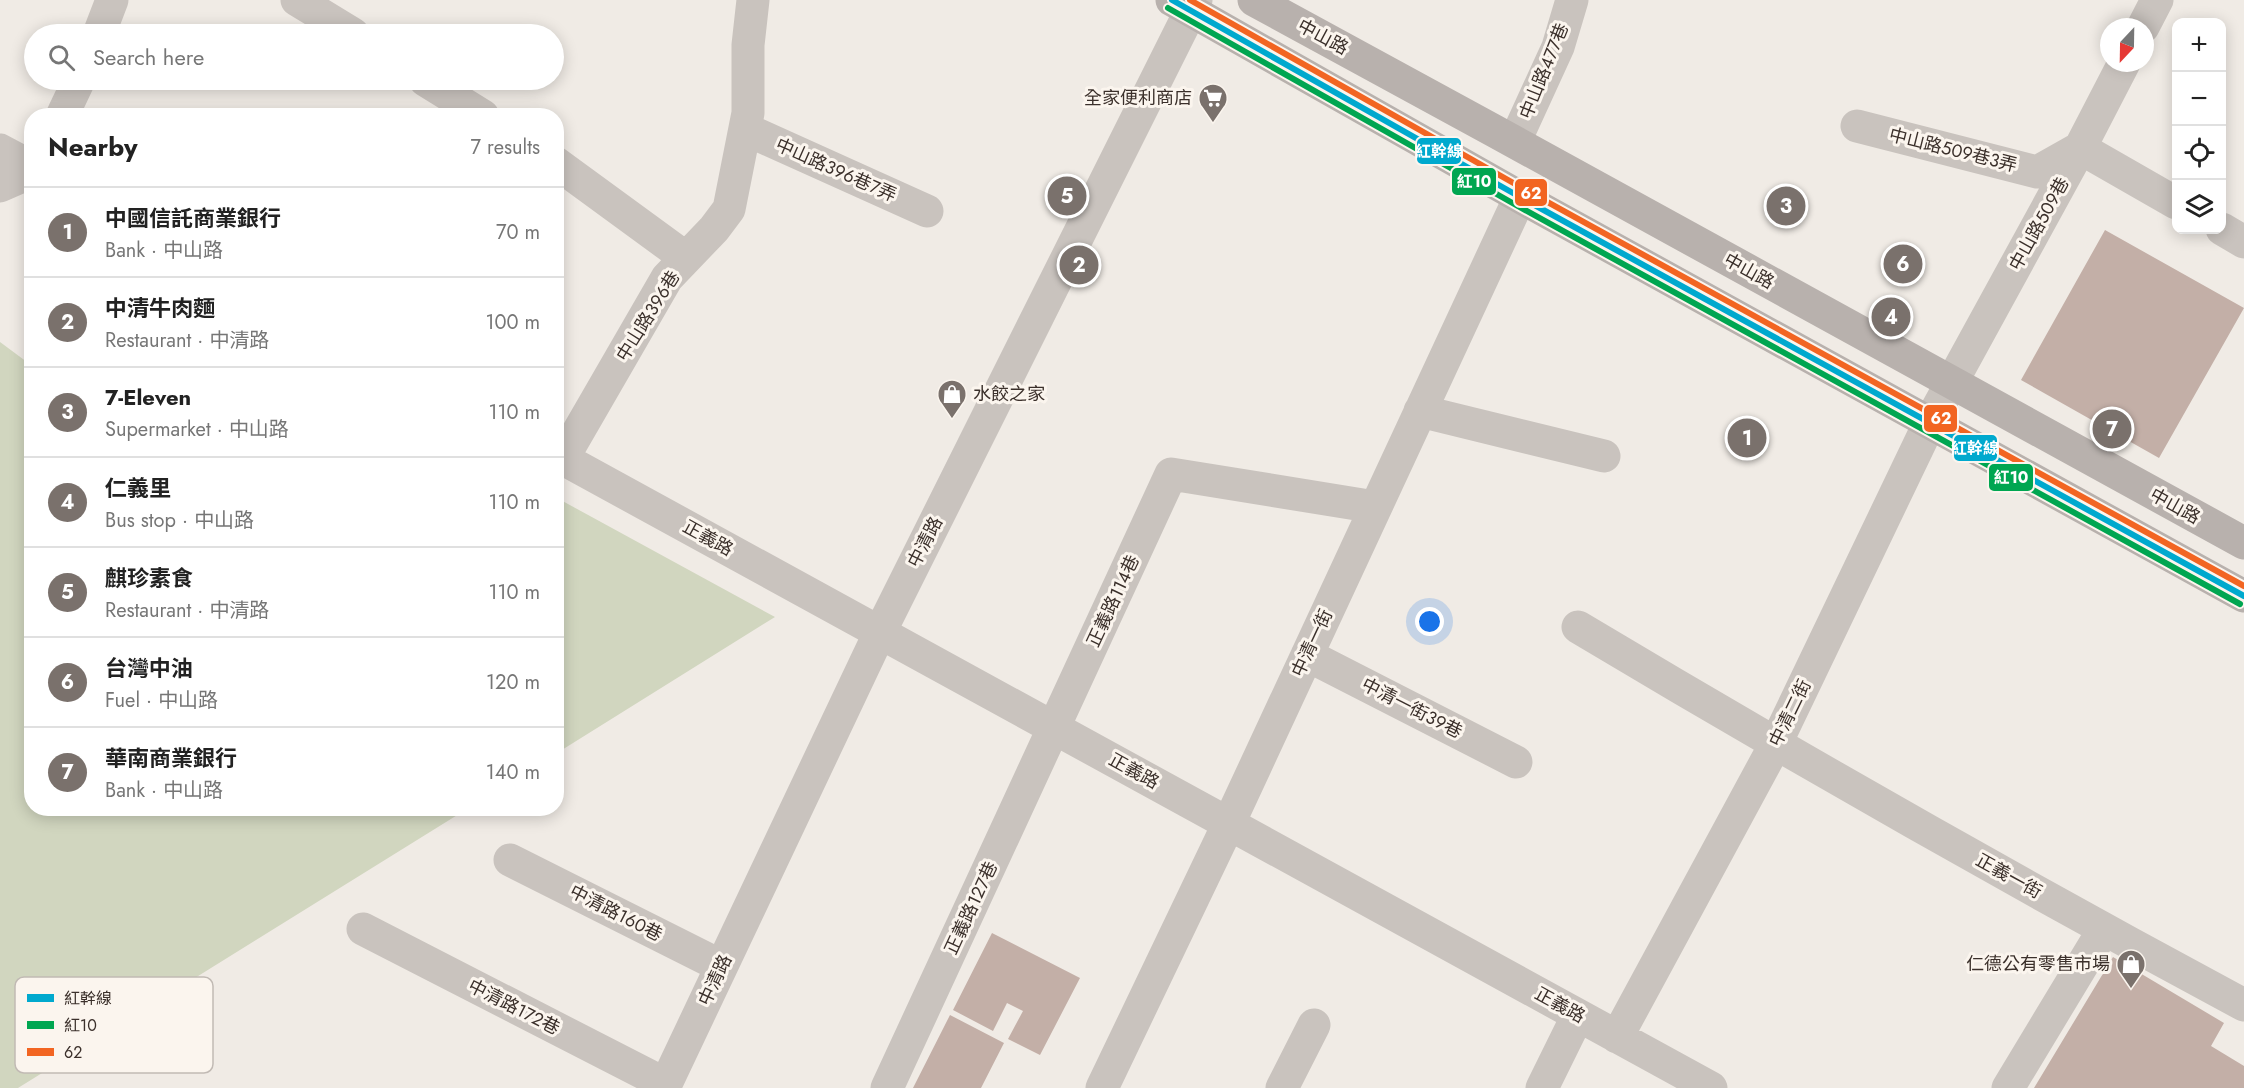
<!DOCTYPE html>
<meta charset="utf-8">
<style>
:root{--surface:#fff;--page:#f6f6f6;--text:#222;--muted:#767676;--line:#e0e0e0;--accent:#7a716c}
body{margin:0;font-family:Jost,"Noto Sans TC",sans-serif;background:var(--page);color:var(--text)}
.controls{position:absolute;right:18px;top:18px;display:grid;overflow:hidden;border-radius:12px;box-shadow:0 3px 15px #0003}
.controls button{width:54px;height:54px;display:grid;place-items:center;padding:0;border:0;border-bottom:2px solid var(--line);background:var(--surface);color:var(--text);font:30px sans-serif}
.compass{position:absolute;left:2100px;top:18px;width:54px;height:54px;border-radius:50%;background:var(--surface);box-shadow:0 3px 15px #0003;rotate:202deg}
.you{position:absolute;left:1430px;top:622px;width:21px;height:21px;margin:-15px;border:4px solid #fff;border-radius:50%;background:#1a73e8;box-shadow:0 0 0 9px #1a73e833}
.badge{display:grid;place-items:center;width:39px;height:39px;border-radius:50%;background:var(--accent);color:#fff;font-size:20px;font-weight:700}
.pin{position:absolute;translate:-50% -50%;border:3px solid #fff;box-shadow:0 2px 6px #0006}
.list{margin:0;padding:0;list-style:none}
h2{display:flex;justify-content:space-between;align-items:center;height:78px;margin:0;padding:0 24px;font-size:26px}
h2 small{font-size:20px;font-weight:400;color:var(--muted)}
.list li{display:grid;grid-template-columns:39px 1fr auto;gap:18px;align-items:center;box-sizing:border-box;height:90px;padding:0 24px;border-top:2px solid var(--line)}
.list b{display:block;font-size:22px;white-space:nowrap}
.list p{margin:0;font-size:20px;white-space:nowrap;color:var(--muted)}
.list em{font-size:20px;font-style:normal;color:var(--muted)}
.icon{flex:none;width:33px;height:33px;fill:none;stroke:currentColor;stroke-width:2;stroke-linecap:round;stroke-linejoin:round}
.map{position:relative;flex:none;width:2244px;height:1088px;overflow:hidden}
.search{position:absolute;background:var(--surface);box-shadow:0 3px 15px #0003;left:24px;top:24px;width:540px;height:66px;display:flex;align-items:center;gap:15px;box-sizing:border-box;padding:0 21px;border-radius:33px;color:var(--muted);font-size:22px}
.panel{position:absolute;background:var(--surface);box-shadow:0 3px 15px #0003;left:24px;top:108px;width:540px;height:708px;border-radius:24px}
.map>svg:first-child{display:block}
.green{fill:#d1d6bf}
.building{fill:#c3afa7}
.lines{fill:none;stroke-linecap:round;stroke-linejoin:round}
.minor{stroke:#c9c3be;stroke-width:33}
.major{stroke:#b8b1ad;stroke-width:33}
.bus-1-casing{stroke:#fbf5ee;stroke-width:10}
.bus-2-casing{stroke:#fbf5ee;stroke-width:10}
.bus-3-casing{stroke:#fbf5ee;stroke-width:10}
.bus-1{stroke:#00a9ce;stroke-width:6}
.bus-2{stroke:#00a651;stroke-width:6}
.bus-3{stroke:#f26522;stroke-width:6}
.labels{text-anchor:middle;stroke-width:6;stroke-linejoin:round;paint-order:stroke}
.street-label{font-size:18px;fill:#3b302b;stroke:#fbf5ee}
.poi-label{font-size:18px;fill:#3b302b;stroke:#fbf5ee;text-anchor:end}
.key{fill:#fbf5ee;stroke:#c1bab4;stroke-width:1.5}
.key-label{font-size:16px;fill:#3b302b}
.line-badge{stroke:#fbf5ee;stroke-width:2}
.badge-label{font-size:16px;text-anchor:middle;font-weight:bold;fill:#fff}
</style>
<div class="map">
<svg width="2244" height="1088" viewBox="0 0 2244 1088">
<rect width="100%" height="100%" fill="#f0ebe5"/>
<path class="green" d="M0,342L31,365L32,808L467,809L18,1088H0Z
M557,498L775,617L557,753Z"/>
<path class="building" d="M2105,230L2244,308L2159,458L2021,380Z
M992,933L1080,978L1040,1055L1008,1039L1023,1011L1007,1003L993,1031L953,1010Z
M2113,957L2224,1023L2211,1046L2244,1066V1088H2034Z
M950,1015L1004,1043L981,1088H913Z"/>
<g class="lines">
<path class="minor" d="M297,0L353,34
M2143,27L2157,0
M99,34L112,0
M425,80L483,116
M62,116L79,80
M1857,126L2037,172L2080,148L2176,203
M745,129L927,211
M1515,141L1558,47L1572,0
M0,150L32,167
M556,163L686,258
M0,186L32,172
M2222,229L2244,242
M1420,411L1604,456
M556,455L1711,1088
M563,458L667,278L714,229L729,209L748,113V45L753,0
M1578,627C1797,758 2019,884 2244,1005
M1307,655L1516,762
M510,860L721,966
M363,929L665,1084
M1617,1037L1775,745L1930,422L2080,148L2124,63
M664,1088L880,632L1196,0
M887,1088L1171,474L1375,507
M1102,1088L1229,823L1520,197
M1282,1088L1314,1025
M1542,1088L1578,1015
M2008,1088L2104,929"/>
<path class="major" d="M1172,0L1520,197L2244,596
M1254,0C1585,179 1913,363 2244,543"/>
<g class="bus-1-casing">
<path id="bus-1" d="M1172,0L1520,197L2244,596"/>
</g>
<g class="bus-2-casing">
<path id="bus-2" d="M1168,8L1516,205L2240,604"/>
</g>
<g class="bus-3-casing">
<path id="bus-3" d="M1190,0L1524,189L2244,586"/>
</g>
<use href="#bus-1" class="bus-1"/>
<use href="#bus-2" class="bus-2"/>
<use href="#bus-3" class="bus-3"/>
</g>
<defs>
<g id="supermarket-pin" transform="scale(1.5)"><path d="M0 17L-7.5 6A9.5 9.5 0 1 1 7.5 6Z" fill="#7a716c" stroke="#fbf5ee"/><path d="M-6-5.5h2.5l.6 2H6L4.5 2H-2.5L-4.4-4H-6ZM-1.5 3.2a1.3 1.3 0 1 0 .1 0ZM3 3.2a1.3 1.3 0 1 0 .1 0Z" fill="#fff"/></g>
<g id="shop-pin" transform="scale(1.5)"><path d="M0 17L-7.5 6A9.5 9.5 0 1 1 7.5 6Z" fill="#7a716c" stroke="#fbf5ee"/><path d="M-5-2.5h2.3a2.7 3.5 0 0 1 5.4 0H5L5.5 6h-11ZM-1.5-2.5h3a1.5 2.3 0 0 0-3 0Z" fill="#fff"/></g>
</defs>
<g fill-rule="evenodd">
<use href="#supermarket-pin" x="1213" y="98"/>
<use href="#shop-pin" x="952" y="394"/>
<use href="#shop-pin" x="2131" y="964"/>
</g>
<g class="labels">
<g class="street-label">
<text transform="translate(1323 37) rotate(28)" y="6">中山路</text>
<text transform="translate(1544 71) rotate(-68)" y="6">中山路477巷</text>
<text transform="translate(1953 150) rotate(14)" y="6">中山路509巷3弄</text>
<text transform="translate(836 170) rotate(24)" y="6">中山路396巷7弄</text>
<text transform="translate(2039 224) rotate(-61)" y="6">中山路509巷</text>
<text transform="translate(1749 271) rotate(29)" y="6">中山路</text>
<text transform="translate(648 316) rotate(-58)" y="6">中山路396巷</text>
<text transform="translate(2175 506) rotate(29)" y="6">中山路</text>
<text transform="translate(708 538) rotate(29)" y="6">正義路</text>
<text transform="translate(925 542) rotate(-63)" y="6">中清路</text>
<text transform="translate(1113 601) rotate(-65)" y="6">正義路114巷</text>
<text transform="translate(1312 643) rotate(-65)" y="6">中清一街</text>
<text transform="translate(1412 708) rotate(27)" y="6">中清一街39巷</text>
<text transform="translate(1790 713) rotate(-64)" y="6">中清二街</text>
<text transform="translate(1134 771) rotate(29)" y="6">正義路</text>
<text transform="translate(2009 876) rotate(29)" y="6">正義一街</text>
<text transform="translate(971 908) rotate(-65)" y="6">正義路127巷</text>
<text transform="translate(616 913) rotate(27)" y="6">中清路160巷</text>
<text transform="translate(715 980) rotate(-65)" y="6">中清路</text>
<text transform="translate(1560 1005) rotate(29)" y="6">正義路</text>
<text transform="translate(514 1007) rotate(27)" y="6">中清路172巷</text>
</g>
<g class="poi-label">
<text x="1192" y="104">全家便利商店</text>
<text x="973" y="400" text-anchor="start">水餃之家</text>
<text x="2110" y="970">仁德公有零售市場</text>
</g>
</g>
<rect x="15" y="977" width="198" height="96" rx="9" class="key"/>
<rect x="27" y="994" width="27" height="8" fill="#00a9ce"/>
<rect x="27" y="1021" width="27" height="8" fill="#00a651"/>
<rect x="27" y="1048" width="27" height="8" fill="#f26522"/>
<g class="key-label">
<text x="64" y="1004">紅幹線</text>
<text x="64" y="1031">紅10</text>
<text x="64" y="1058">62</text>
</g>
<g class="line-badge">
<rect x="1416" y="137" width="46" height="28" rx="6" fill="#00a9ce"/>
<rect x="1451" y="167" width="46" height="29" rx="6" fill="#00a651"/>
<rect x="1514" y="178" width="34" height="29" rx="6" fill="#f26522"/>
<rect x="1923" y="404" width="35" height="29" rx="6" fill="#f26522"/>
<rect x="1953" y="434" width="45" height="28" rx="6" fill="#00a9ce"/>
<rect x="1988" y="463" width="46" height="29" rx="6" fill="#00a651"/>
</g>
<g class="badge-label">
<text x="1439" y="157">紅幹線</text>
<text x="1474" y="187">紅10</text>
<text x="1531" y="199">62</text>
<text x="1941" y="424">62</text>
<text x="1975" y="454">紅幹線</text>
<text x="2011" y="483">紅10</text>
</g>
</svg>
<div class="controls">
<button>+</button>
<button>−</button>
<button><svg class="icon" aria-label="locate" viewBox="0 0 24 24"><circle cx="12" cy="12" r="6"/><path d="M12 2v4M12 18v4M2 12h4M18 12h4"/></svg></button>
<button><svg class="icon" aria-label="layers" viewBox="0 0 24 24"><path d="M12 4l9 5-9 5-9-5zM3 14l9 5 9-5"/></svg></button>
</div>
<svg class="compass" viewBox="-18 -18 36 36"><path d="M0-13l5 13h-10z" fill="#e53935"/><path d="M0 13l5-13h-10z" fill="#767676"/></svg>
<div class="you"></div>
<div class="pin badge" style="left:1747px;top:438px">1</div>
<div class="pin badge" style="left:1079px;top:265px">2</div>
<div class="pin badge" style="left:1786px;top:206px">3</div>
<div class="pin badge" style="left:1891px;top:317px">4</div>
<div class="pin badge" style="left:1067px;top:196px">5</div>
<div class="pin badge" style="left:1903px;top:264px">6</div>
<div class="pin badge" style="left:2112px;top:429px">7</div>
<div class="search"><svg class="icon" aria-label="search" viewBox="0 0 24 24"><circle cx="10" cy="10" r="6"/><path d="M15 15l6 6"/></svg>Search here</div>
<section class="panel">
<h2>Nearby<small>7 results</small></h2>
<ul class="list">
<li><span class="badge">1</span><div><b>中國信託商業銀行</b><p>Bank · 中山路</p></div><em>70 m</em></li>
<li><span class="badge">2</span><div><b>中清牛肉麵</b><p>Restaurant · 中清路</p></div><em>100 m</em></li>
<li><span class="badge">3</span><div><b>7-Eleven</b><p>Supermarket · 中山路</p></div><em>110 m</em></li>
<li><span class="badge">4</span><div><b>仁義里</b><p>Bus stop · 中山路</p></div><em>110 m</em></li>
<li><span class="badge">5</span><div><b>麒珍素食</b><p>Restaurant · 中清路</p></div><em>110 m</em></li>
<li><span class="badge">6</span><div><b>台灣中油</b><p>Fuel · 中山路</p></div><em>120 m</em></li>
<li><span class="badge">7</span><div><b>華南商業銀行</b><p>Bank · 中山路</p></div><em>140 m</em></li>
</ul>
</section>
</div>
